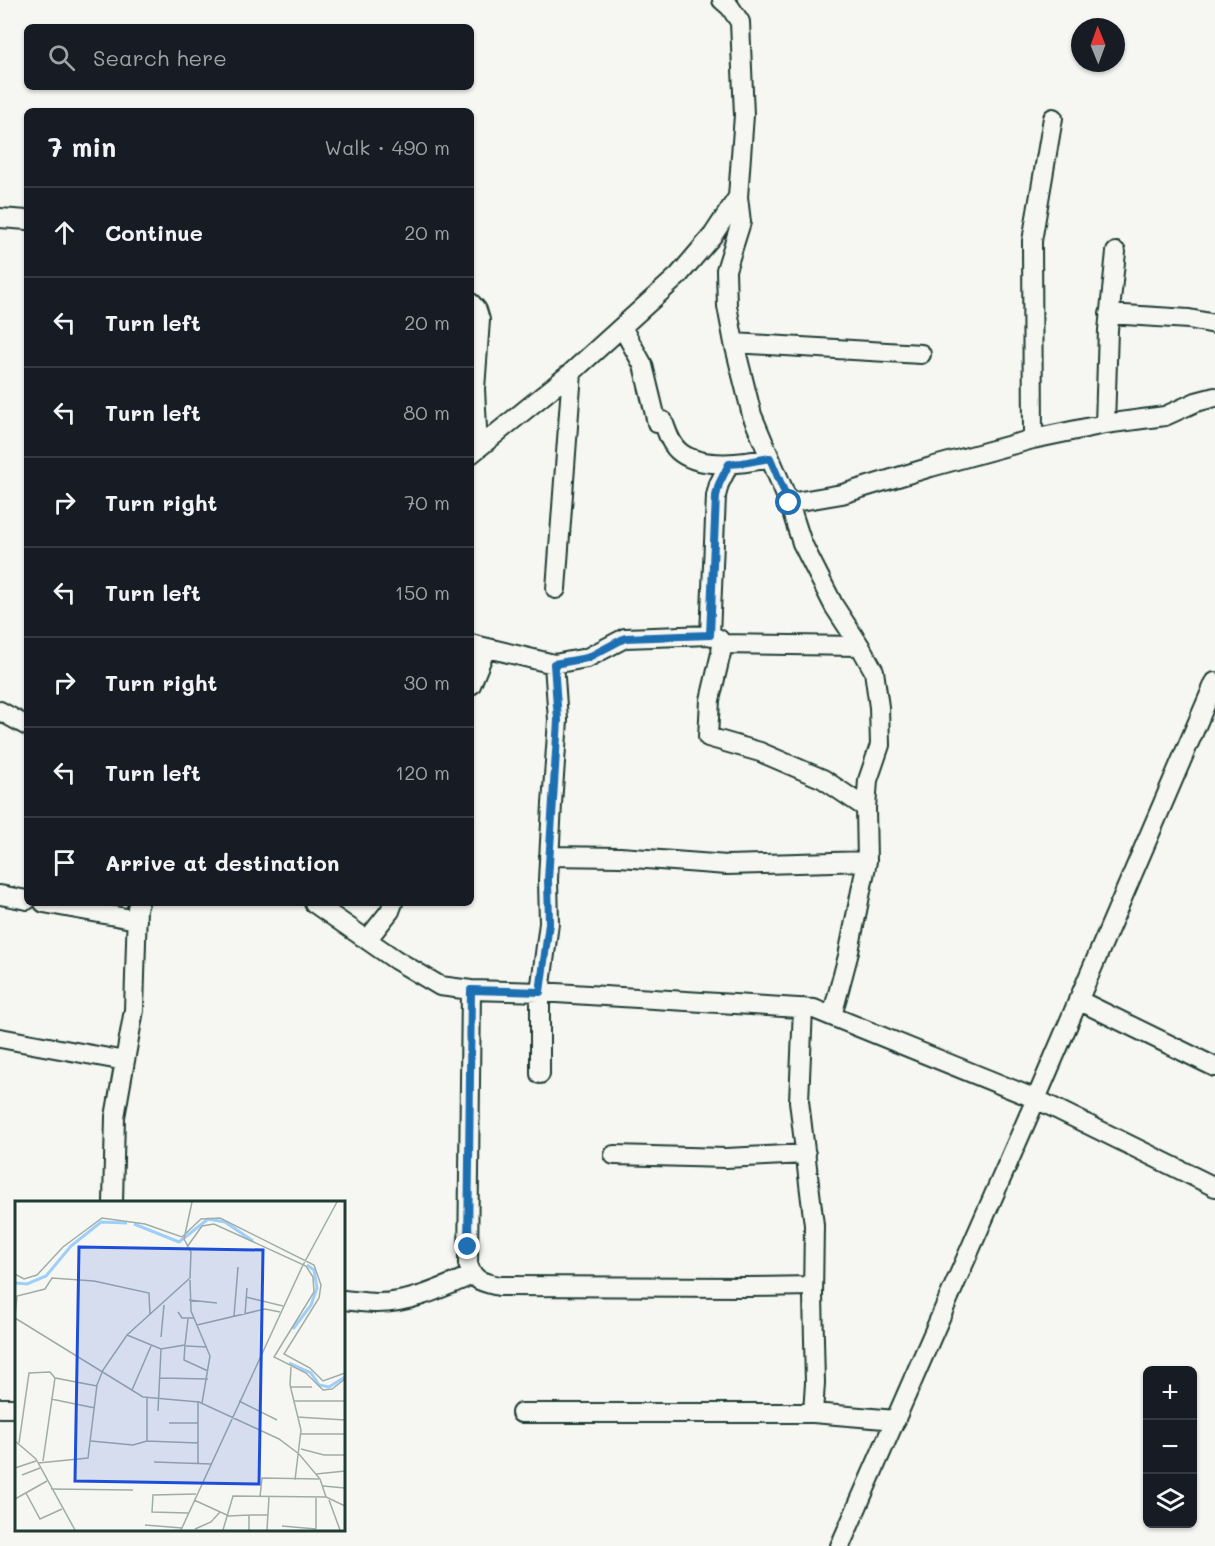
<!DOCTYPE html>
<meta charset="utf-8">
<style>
:root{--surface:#171b24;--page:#242831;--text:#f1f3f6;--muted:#9ea1a6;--line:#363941}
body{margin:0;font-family:Mali,sans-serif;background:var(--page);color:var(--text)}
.controls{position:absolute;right:18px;bottom:18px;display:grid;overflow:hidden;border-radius:9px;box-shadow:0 2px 4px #0004}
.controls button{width:54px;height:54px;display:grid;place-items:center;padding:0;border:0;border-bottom:2px solid var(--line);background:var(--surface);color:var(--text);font:30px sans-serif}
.compass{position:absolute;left:1071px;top:18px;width:54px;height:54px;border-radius:50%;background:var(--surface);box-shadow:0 2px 4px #0004;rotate:359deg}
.stop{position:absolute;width:18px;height:18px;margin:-14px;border:4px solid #1f6fb2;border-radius:50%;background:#fff}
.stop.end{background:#1f6fb2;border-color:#fff;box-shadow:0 2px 6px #0008}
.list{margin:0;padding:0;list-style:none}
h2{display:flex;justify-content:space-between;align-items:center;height:78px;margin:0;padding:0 24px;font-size:26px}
h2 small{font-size:20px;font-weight:400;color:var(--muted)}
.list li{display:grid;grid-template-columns:39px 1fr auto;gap:18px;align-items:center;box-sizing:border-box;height:90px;padding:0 24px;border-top:2px solid var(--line)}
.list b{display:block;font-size:22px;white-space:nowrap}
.list em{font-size:20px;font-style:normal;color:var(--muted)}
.icon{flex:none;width:33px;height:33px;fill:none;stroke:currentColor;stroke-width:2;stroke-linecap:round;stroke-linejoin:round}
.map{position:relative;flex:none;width:1215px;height:1546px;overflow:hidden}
.search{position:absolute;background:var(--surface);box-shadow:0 2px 4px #0004;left:24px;top:24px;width:450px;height:66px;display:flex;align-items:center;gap:15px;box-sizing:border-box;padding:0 21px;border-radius:9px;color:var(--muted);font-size:22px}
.panel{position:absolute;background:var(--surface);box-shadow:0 2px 4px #0004;left:24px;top:108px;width:450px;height:798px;border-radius:9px}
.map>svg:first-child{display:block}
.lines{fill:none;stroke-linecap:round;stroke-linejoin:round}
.minor-casing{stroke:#1f3d34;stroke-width:22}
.minor{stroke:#f6f6f2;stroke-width:18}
.route{stroke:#1f6fb2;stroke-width:8}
.inset-river{fill:none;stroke:#9ecefa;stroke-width:3}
.inset-road{fill:none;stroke:#a0aca6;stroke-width:1.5}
.view{fill:#1d4ed8;fill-opacity:0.15;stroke:#1d4ed8;stroke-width:3}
.inset-edge{fill:none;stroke:#1f3d34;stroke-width:3}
</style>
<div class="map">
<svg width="1215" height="1546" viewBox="0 0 1215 1546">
<rect width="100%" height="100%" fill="#f6f6f2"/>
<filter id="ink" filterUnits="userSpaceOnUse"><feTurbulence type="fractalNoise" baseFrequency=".0167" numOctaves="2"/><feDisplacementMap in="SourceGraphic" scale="12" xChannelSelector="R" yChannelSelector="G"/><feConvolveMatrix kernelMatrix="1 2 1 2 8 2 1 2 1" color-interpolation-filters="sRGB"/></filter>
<g filter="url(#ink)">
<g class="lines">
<g class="minor-casing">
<path id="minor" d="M738,197L741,222L726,270L727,306L734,343L752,415L789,503L802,543L834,606L860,646L874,671L879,707L880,745L868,780L866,808L867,861L848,956L832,1016
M0,218L27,220
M471,303L477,310L480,320L475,389L478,448
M1109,314L1189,319L1215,324
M622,327L643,365L657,423
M734,343L921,354
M663,421C667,432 671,446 681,453C703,469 746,463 770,458
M1105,424L1108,330L1116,252
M1033,439L1032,241L1053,118
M471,454L572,372L678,276L713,235L738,197L744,115L740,22L730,7L722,0
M789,503L842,494L931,467L1033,439L1105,424L1165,416L1196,402L1215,397
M556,589L572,372
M710,635L716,496L719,484L729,464
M471,644L554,664L587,658L625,638L710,635L719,639L722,644L721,653L710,700L708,737L760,752L823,779L866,808
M722,644L860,646
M471,685L486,648
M0,711L27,726
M549,856L620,857L727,865L867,861
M0,895L27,900
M44,903L137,920
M314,903L396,960L440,986L471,990L540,992L814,1009L1036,1099L1215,1187
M367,940L390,911L393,903
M471,990L468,1264C474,1282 482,1282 499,1286L747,1287L813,1286
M1078,1000L1215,1067
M803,1008L799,1101L814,1225L813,1296L815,1383L813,1413
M0,1038L125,1061
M540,1074V992L549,923L548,880L552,804L558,720L554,664
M614,1155L726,1158L806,1154
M113,1202L115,1117L134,1010L137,908L139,903
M344,1300C354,1301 366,1303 377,1303C410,1303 442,1288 472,1275
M0,1408H16
M521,1413H813L896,1420
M840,1546L1036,1099L1215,682"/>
</g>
<use href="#minor" class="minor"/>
</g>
</g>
<g class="lines" filter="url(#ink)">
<path class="route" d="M468,1247L471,990L540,992L549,923L548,880L558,720L554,664L587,658L625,638L710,635L716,496L719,484L729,464L742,463L770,458L789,503"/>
</g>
<g transform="translate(15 1201)">
<rect width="330" height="330" fill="#f6f6f2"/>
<path class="inset-river" d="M119,23L164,41L193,18L210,21L238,40M0,82L12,83L31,75L56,45L86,21L112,22M278,128L296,104L302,87L299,69L292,64M274,162L296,172L304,184L314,186L330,176"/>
<path class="inset-road" d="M172,46L187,25L199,23L291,65L298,76L299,91L259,156L291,172L308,189L317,188L330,178M0,73L9,78L22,74L48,46L87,17L130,23L167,36L186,18L205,17L299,64L306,84L304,97L269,153L295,167L308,180L330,172M175,79L176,110L195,155L187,202M231,96L268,105M174,99L202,102M163,111L167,117H179M230,113L232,87M219,115L223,66M0,116L2,95L30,88L37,77L79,80L134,92L135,114M0,117L128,196L184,201L264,238L284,253L305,278L311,296L330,305M182,124L250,108L265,111M112,134L146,148L170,144L169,159L193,170M146,136L149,104M170,144L173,118M171,145L192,146M276,166L275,184L286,229L280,279M145,177L193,178M275,186H297M117,189L136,145M132,197V240L183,242M36,198L80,207M183,200V262M224,200L262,219M279,200H330M143,210L146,148M282,216L330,219M154,222H183M286,233H330M0,240L21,258L60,329M76,240L118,244L132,240M4,242L14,172L35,171L40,177M286,248L309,254H330M28,260L40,177L82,185M139,261L196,263M23,262L73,257L82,184L88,169L112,134L175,77L176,51L169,38L177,1M0,267L21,260M301,273L330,270V266M7,274L25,267M308,285L330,287M36,288L118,289M11,292L25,318L47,308M245,296L247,277L304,278M301,297V328M0,298L32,280M179,299L214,315L234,314V329M314,299L325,329M173,312L137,311L138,294L181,293M234,314H253M130,324L167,327M267,325L301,328M180,328L196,321L205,311M166,329L287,66L322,1M208,329L218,295L311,296M252,329L254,296"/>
<path class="view" d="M64,46L248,49L244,283L60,280Z"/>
<rect width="330" height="330" class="inset-edge"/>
</g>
</svg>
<div class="controls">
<button>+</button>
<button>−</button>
<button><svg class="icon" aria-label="layers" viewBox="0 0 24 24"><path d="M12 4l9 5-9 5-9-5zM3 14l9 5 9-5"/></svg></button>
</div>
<svg class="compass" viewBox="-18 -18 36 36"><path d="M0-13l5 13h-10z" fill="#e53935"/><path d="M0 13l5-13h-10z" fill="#9ea1a6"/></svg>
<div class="stop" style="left:789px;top:503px"></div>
<div class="stop end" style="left:468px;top:1247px"></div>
<div class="search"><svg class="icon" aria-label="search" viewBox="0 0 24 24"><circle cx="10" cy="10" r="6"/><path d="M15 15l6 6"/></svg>Search here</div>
<section class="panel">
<h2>7 min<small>Walk · 490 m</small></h2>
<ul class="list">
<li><svg class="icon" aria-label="ahead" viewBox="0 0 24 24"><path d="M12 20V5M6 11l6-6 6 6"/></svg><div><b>Continue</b></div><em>20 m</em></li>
<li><svg class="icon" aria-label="left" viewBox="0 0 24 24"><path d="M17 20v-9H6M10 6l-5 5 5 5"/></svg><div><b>Turn left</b></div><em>20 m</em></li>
<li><svg class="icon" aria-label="left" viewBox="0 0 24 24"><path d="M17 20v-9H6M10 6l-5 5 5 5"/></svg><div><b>Turn left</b></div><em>80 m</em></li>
<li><svg class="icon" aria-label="right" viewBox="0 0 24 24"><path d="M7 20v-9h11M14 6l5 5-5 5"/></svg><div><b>Turn right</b></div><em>70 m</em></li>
<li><svg class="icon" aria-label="left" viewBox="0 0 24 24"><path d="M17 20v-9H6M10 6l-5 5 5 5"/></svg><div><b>Turn left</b></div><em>150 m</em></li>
<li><svg class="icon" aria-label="right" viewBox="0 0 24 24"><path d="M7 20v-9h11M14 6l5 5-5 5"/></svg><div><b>Turn right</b></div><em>30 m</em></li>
<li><svg class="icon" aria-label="left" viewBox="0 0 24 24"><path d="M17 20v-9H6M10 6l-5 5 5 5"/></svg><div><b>Turn left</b></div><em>120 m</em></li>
<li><svg class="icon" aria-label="arrive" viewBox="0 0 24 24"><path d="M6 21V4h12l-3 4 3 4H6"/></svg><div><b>Arrive at destination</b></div></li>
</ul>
</section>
</div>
